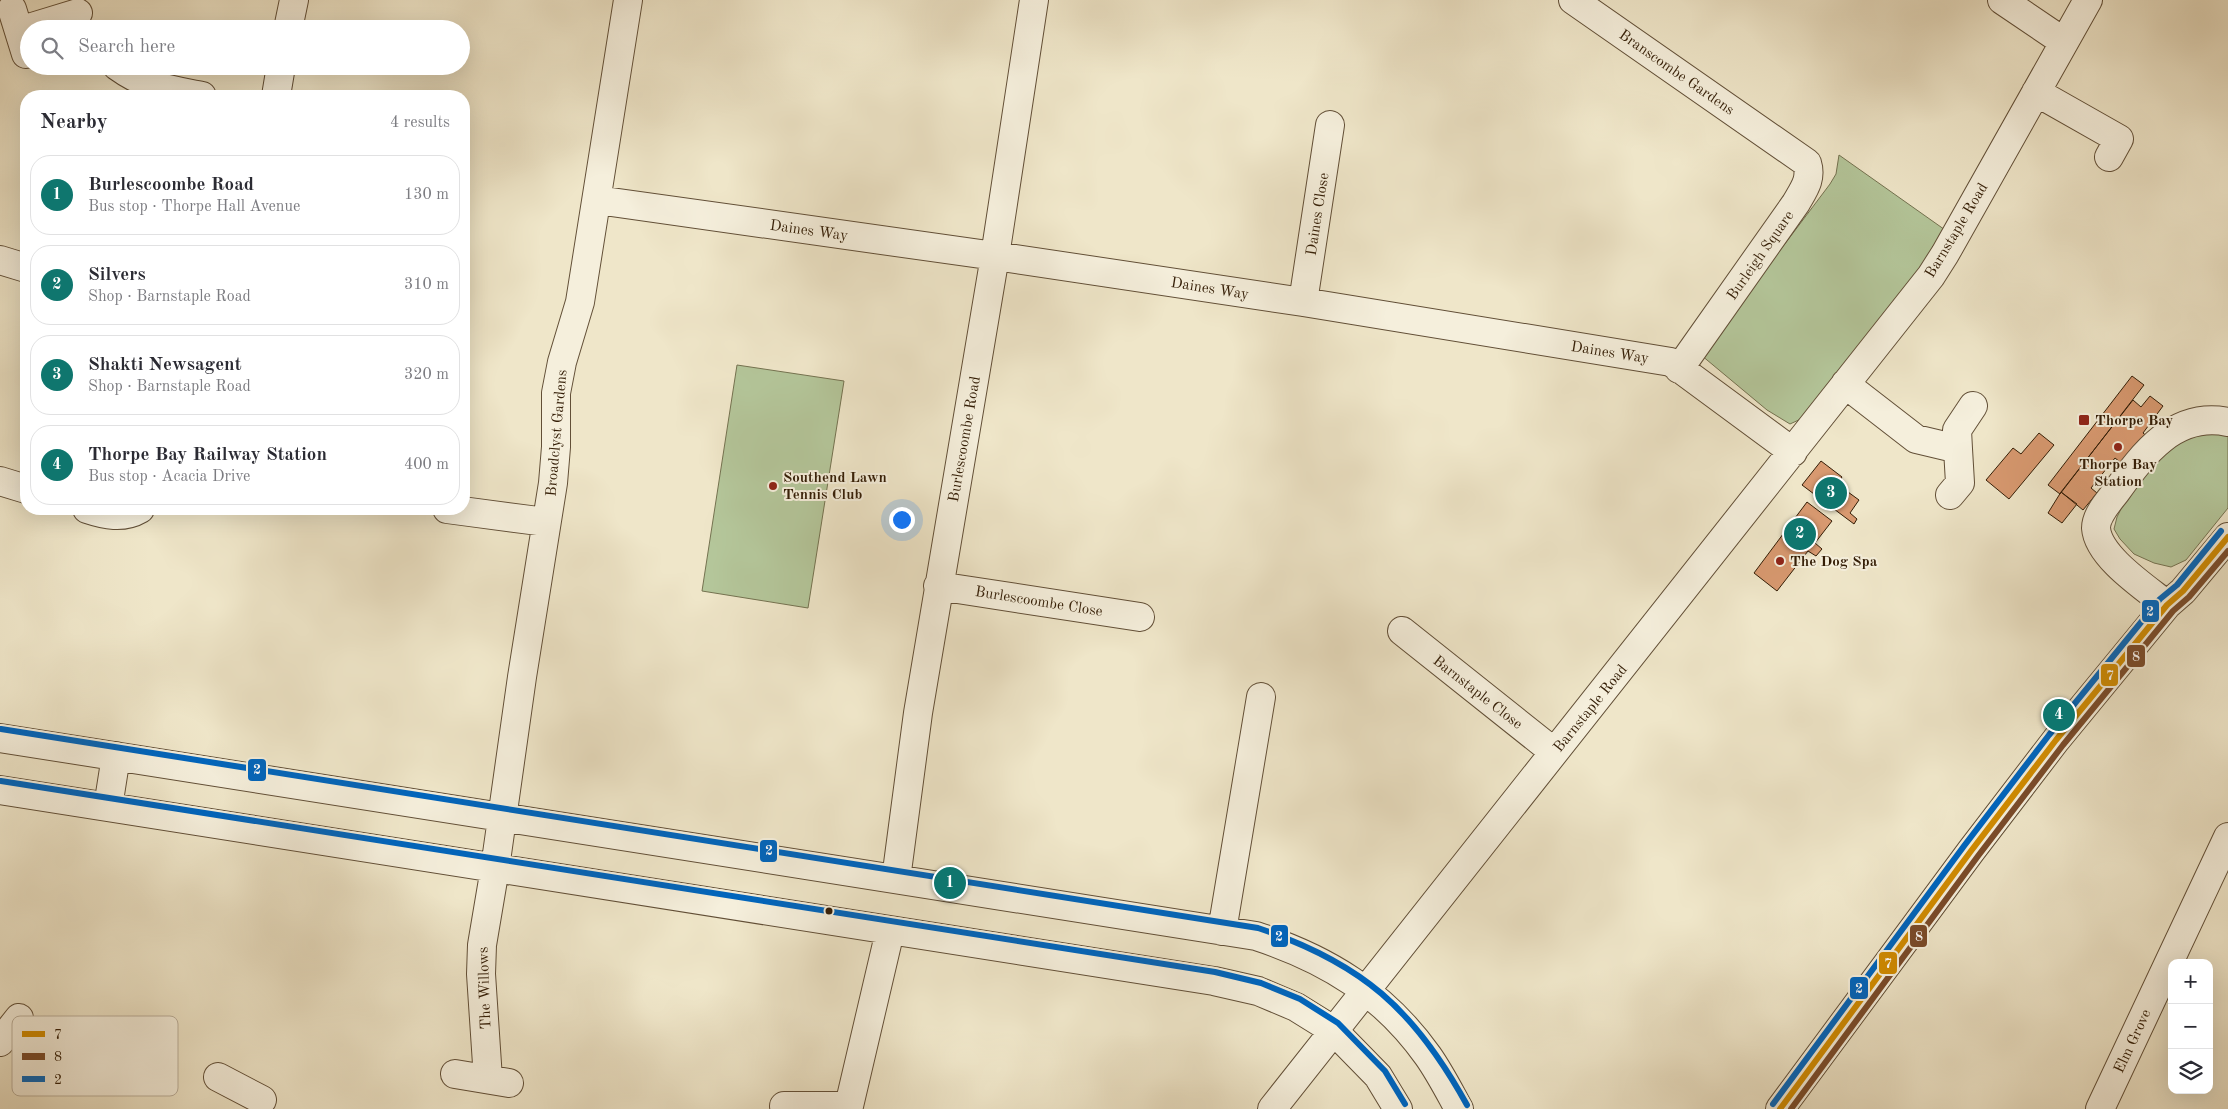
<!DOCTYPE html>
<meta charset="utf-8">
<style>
:root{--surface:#fff;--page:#f2f2f3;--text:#2b2b33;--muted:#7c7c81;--line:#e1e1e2;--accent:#0f766e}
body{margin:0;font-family:"Old Standard TT",serif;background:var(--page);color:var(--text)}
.controls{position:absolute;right:15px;bottom:15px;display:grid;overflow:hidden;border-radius:10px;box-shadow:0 5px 20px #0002}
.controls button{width:45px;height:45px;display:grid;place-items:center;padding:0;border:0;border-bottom:1px solid var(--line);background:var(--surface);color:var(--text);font:25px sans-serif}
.you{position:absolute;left:901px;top:519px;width:18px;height:18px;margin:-12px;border:4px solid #fff;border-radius:50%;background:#1a73e8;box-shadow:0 0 0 8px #1a73e833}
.badge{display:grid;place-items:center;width:32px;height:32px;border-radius:50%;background:var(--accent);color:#fff;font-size:16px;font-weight:700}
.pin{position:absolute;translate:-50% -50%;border:2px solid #fff;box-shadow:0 1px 5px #0006}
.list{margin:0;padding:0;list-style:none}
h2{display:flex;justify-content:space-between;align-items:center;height:65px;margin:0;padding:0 20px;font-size:21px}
h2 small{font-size:16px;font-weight:400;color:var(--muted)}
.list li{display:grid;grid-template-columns:32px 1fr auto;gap:15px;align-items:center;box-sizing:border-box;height:80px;margin:0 10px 10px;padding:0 10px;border:1px solid var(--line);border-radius:20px}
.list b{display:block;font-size:19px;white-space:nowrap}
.list p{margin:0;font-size:16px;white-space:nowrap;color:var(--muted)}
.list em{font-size:16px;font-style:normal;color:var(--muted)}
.icon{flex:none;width:28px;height:28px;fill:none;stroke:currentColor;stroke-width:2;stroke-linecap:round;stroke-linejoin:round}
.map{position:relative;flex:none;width:2228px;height:1109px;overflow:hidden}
.search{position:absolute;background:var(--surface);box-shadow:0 5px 20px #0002;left:20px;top:20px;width:450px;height:55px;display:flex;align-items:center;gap:12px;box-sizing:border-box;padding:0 18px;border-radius:28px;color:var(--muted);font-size:19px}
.panel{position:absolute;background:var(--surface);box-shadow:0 5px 20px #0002;left:20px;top:90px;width:450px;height:425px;border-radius:20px}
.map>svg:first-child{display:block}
.green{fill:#b4c69a;stroke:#747250}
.building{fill:#d89970;stroke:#331d06}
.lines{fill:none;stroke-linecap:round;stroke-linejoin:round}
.minor-casing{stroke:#624f37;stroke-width:30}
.minor{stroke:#f5efdc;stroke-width:28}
.bus-1-casing{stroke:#f5efdc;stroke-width:10}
.bus-2-casing{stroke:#f5efdc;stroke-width:10}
.bus-3-casing{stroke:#f5efdc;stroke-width:10}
.bus-1{stroke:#d08b01;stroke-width:6}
.bus-2{stroke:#7a4b2a;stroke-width:6}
.bus-3{stroke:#0065bd;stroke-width:6}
.poi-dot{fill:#8f2418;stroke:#f5efdc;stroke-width:2}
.bus-dot{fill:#331d06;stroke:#f5efdc;stroke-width:2}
.labels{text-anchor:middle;stroke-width:4;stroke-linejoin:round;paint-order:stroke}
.street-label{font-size:15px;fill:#331d06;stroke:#f5efdc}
.poi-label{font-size:15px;font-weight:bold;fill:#331d06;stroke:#f5efdc;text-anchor:start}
.key{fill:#f5efdc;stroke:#bbb09c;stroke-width:1}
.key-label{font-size:14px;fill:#331d06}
.line-badge{stroke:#f5efdc;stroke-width:2}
.badge-label{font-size:14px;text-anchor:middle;font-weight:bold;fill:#fff}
</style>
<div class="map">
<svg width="2228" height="1109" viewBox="0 0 2228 1109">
<rect width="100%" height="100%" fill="#efe6c9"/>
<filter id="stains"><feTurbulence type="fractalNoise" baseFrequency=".004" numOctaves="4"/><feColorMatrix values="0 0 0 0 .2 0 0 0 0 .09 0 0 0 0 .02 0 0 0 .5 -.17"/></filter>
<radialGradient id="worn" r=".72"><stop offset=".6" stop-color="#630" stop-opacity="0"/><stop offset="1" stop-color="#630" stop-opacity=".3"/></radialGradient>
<path class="green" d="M1839,155L1948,232L1939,250L1803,418L1790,424L1767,410L1701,355L1830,184L1836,174Z
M737,365L844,381L808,608L702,591Z
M2228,427V508L2186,560L2171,567L2154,563L2134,554L2120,539L2114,529L2117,517L2126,499L2175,438Z"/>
<path class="building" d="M2132,376L2144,385L2060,494L2048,485Z
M2150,396L2163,406L2143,433L2148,437L2125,466L2115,458L2091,488L2097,493L2083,510L2061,492L2133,400L2141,407Z
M2039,433L2054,445L2009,499L1986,480L2013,448L2021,454Z
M1821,461L1842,477L1837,484L1859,500L1850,513L1857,519L1854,524L1802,485Z
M2061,492L2077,504L2062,523L2048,513Z
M1807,502L1832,521L1815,543L1822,549L1816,556L1808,551L1777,591L1754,573Z"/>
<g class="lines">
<g class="minor-casing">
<path id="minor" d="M1573,0L1807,163C1812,179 1804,189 1796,203L1679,369
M2002,0L2064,42
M12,9L26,54
M288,29L294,0
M19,31L78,13
M117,66C146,87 167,89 202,96
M2036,92L2119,139L2109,157
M276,96L281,66
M597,200L995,256L1303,302L1671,362L1793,452
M0,260L26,268
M1303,302L1330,125
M1845,384L1916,439L1958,449L1957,430L1973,406
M0,481L26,489
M1950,495L1960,483L1958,449
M87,509C105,515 123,519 140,509
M447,509L546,522
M938,586L1140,617
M2167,605C2146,588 2098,557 2096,528C2096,515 2109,501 2116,492C2143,454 2175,411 2228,422
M1402,631L1554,752
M0,738L1256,936C1327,959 1384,994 1428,1056C1440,1073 1449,1091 1459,1109
M0,790L1214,981L1258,991L1296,1007L1333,1030L1378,1076L1398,1109
M108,807L116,756
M896,879L918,713L995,256L1034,0
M1222,931L1261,697
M0,1042L19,1018
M455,1074L509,1083
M218,1077L262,1100
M488,1079L481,974L482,945L495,868L522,677L553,483L556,447V393L562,362L580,302L628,0
M784,1106H849L890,931
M1272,1109L1931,276L1945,254L2088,0
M1780,1109L1971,851L2056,740L2167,605L2183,591L2228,537
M2100,1109L2228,837"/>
</g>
<use href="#minor" class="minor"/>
<g class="bus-1-casing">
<path id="bus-1" d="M1780,1109L1971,851L2056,740L2167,605L2183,591L2228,537"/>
</g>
<g class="bus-2-casing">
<path id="bus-2" d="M1791,1109L1978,856L2063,745L2173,611L2189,597L2228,551"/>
</g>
<g class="bus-3-casing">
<path id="bus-3" d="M1,729L1258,928C1362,963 1414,1009 1467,1105
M1,781L1215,972L1261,983L1300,999L1338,1023L1385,1071L1405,1104
M1773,1104L1964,846L2049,735L2160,599L2177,585L2221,531"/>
</g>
<use href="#bus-1" class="bus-1"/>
<use href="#bus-2" class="bus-2"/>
<use href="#bus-3" class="bus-3"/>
</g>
<g class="poi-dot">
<rect x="2078" y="414" width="12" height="12" rx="2.5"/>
<circle cx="2118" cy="447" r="5"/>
<circle cx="773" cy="486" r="5"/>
<circle cx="1780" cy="561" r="5"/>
</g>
<circle class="bus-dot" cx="829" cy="911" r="4.5"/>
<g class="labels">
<g class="street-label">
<text transform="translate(1677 72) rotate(35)" y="5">Branscombe Gardens</text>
<text transform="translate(1317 214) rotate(-81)" y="5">Daines Close</text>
<text transform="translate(809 230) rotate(8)" y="5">Daines Way</text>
<text transform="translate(1956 230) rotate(-59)" y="5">Barnstaple Road</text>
<text transform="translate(1760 255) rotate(-55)" y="5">Burleigh Square</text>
<text transform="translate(1210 288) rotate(9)" y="5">Daines Way</text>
<text transform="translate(1610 352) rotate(9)" y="5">Daines Way</text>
<text transform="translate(556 433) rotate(-85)" y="5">Broadclyst Gardens</text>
<text transform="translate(964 439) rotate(-80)" y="5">Burlescoombe Road</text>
<text transform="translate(1039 601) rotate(9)" y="5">Burlescoombe Close</text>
<text transform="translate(1478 692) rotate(38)" y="5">Barnstaple Close</text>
<text transform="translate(1590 708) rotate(-51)" y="5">Barnstaple Road</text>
<text transform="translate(484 988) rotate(-92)" y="5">The Willows</text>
<text transform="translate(2132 1041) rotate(-65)" y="5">Elm Grove</text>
</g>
<g class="poi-label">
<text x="2095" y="425">Thorpe Bay</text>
<text x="2118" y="469" text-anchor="middle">Thorpe Bay<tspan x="2118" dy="17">Station</tspan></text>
<text x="783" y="482">Southend Lawn<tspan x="783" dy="17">Tennis Club</tspan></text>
<text x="1790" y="566">The Dog Spa</text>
</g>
</g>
<rect x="12" y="1016" width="166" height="80" rx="8" class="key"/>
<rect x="22" y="1031" width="23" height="6" fill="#d08b01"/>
<rect x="22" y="1053" width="23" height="7" fill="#7a4b2a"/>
<rect x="22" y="1076" width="23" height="6" fill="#0065bd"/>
<g class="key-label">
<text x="54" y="1039">7</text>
<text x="54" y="1061">8</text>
<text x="54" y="1084">2</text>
</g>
<g class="line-badge">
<rect x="2141" y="599" width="19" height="24" rx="5" fill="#0065bd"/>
<rect x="2126" y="644" width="20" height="24" rx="5" fill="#7a4b2a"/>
<rect x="2100" y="663" width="19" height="24" rx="5" fill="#d08b01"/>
<rect x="247" y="758" width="20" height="24" rx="5" fill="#0065bd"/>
<rect x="759" y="839" width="19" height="24" rx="5" fill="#0065bd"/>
<rect x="1270" y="924" width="19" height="24" rx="5" fill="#0065bd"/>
<rect x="1909" y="924" width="19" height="24" rx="5" fill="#7a4b2a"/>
<rect x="1878" y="951" width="20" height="24" rx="5" fill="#d08b01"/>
<rect x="1849" y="976" width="20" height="24" rx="5" fill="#0065bd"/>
</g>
<g class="badge-label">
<text x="2150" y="616">2</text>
<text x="2136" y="661">8</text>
<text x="2110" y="680">7</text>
<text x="257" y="774">2</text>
<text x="769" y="855">2</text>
<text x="1279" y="941">2</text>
<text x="1919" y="941">8</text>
<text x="1888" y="968">7</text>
<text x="1859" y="993">2</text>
</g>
<rect width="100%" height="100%" filter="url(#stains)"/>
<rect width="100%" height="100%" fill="url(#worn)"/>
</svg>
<div class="controls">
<button>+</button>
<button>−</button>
<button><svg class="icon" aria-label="layers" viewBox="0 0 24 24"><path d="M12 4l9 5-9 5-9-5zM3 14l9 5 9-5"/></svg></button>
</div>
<div class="you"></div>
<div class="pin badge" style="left:950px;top:883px">1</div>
<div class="pin badge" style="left:1800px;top:534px">2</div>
<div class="pin badge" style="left:1831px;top:493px">3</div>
<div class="pin badge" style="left:2059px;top:715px">4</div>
<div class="search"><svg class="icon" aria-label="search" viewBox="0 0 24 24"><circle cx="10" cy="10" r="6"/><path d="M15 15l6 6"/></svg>Search here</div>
<section class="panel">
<h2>Nearby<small>4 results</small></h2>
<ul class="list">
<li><span class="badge">1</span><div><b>Burlescoombe Road</b><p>Bus stop · Thorpe Hall Avenue</p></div><em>130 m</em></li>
<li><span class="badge">2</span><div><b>Silvers</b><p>Shop · Barnstaple Road</p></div><em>310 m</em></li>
<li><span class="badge">3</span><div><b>Shakti Newsagent</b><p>Shop · Barnstaple Road</p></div><em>320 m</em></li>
<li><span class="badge">4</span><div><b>Thorpe Bay Railway Station</b><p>Bus stop · Acacia Drive</p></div><em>400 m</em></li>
</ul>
</section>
</div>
